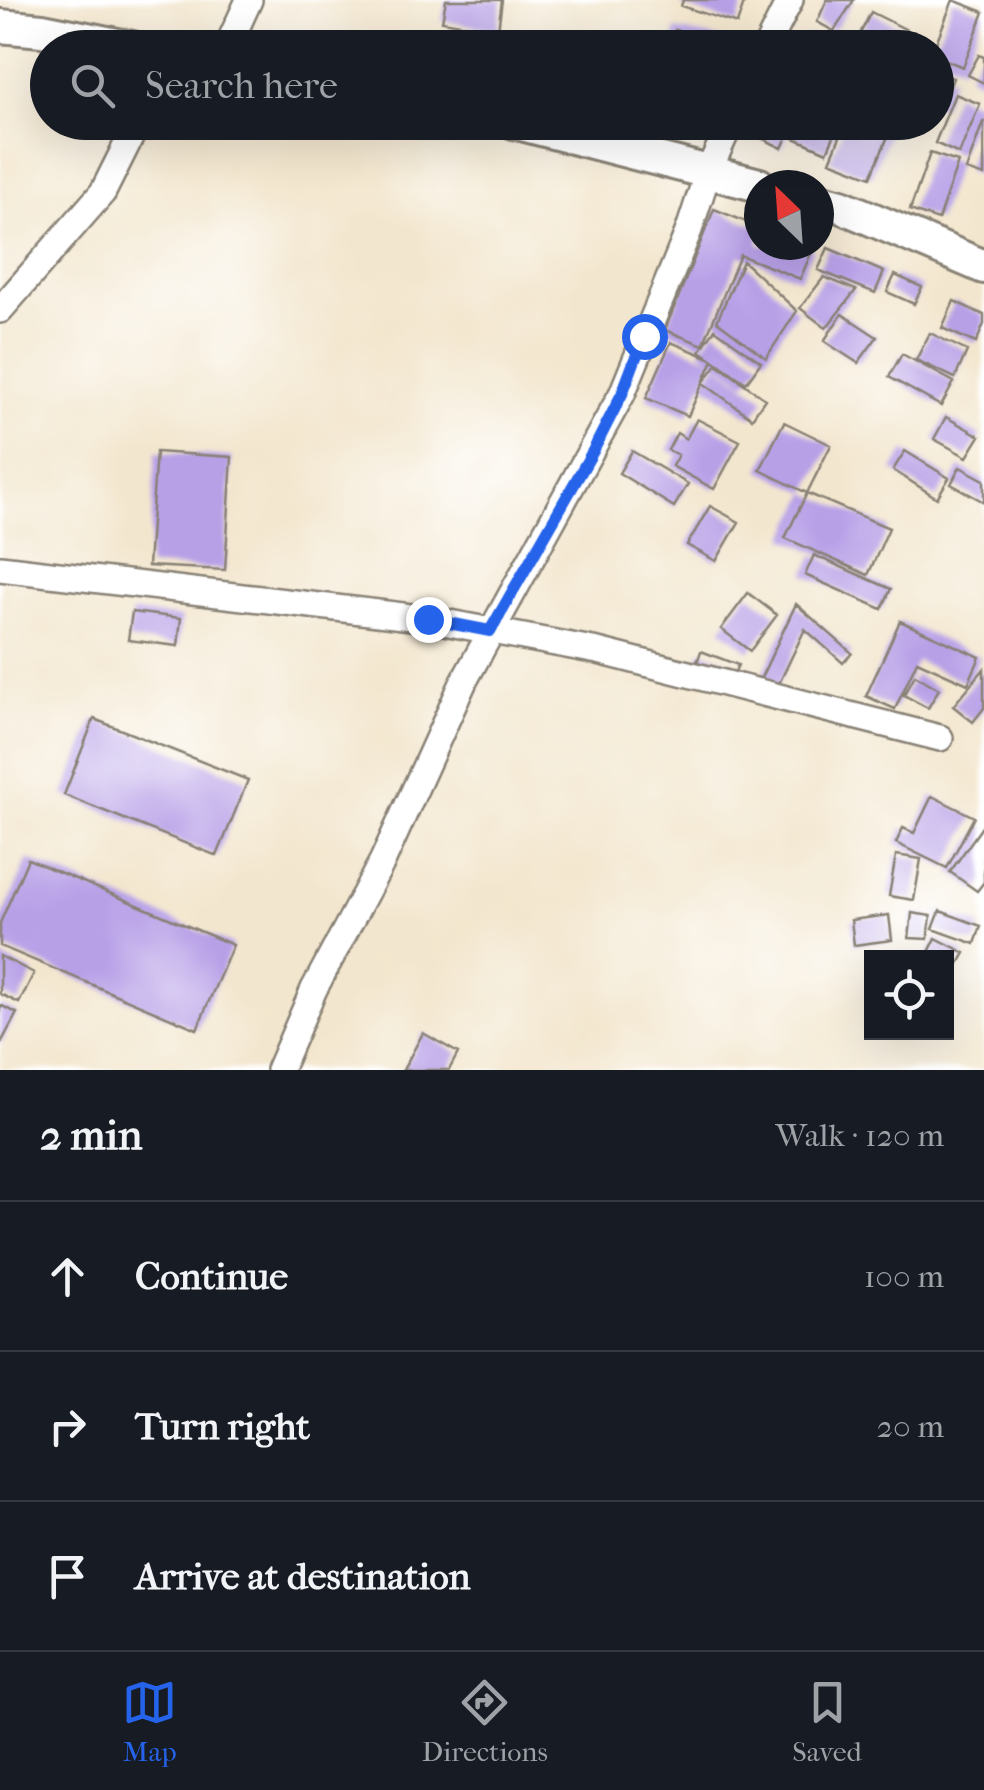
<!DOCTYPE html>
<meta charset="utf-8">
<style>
:root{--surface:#171b24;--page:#20242c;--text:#f1f3f6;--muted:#9ea1a6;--line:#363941;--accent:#2563eb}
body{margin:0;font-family:"IM FELL French Canon",serif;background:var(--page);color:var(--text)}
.controls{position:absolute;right:30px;bottom:30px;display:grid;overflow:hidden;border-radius:0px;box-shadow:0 10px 40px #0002}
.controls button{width:90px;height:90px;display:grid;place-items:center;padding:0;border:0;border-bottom:2px solid var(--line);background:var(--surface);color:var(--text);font:50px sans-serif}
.compass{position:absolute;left:744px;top:170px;width:90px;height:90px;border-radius:50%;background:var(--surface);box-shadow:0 10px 40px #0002;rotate:335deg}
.stop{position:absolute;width:30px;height:30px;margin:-22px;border:8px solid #2563eb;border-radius:50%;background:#fff}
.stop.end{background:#2563eb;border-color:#fff;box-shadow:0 2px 10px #0008}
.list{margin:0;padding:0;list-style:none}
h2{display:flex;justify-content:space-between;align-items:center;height:130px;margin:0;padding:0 40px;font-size:42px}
h2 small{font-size:32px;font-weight:400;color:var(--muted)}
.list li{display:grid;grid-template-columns:65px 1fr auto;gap:30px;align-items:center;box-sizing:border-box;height:150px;padding:0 40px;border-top:2px solid var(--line)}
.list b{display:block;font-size:38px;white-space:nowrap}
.list em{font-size:32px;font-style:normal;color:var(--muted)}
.icon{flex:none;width:55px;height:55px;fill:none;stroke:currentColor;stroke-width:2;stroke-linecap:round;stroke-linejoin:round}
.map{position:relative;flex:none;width:984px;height:1070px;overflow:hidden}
.search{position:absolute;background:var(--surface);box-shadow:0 10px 40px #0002;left:30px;right:30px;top:30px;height:110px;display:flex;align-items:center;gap:25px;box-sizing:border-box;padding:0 35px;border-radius:55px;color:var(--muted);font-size:38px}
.sheet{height:580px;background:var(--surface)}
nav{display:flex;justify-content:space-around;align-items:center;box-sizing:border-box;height:140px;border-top:2px solid var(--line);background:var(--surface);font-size:28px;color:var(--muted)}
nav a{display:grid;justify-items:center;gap:5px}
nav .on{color:var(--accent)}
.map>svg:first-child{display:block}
.building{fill:#b8a0e7}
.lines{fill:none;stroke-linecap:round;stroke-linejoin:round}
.minor-casing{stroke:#888175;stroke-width:30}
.major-casing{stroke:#888175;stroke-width:38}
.minor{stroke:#fff;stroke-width:25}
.major{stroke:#fff;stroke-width:32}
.route{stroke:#2563eb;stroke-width:12}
</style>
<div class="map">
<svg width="984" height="1070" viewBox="0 0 984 1070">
<rect width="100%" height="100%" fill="#fff"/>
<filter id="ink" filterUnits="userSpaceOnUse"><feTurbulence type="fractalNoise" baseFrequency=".01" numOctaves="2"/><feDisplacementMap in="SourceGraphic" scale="20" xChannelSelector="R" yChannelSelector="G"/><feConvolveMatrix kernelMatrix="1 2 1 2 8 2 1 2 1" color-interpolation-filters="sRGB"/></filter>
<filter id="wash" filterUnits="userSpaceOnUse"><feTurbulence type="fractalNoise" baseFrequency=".0048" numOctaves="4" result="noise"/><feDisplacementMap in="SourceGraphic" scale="40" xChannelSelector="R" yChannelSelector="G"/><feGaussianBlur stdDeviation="2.25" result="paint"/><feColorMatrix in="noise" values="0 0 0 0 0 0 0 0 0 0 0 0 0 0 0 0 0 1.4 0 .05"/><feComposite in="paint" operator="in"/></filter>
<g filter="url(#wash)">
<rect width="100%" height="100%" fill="#f3e6ce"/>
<g id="blocks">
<path class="building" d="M446,0H502L498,30L442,21Z
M683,0H735L744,3L737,24L681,6Z
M827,0H854L834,31L817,22Z
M953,0L984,12L963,67L936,56V48H934Z
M871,12L907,30L898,48H872L857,40Z
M675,30L737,42L736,48H672Z
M808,35L830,45L828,48H803Z
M979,55L984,57V83L968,75Z
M936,72L953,78L942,108L936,106Z
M955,94L980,104L959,154L935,143Z
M769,122H794L782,148L761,138Z
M798,122H840L827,152L792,137Z
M846,122H894L871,177L830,161Z
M983,122H984V176L966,170Z
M930,153L958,162L938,220L910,210Z
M714,209L759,227V245H803L813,249L800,279L740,255L703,345L665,330Z
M828,248L884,272L875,293L818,270Z
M743,261L797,311L766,358L717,321Z
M895,275L922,287L914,304L887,292Z
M824,277L856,290L826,328L800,308Z
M954,301L984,315V324L976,343L942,328Z
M842,314L877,337L858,363L824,341Z
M715,329L761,362L746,383L713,360L688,416L646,398L671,342L712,359L700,351Z
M930,333L967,351L955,378L916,360Z
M902,354L954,382L941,406L889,377Z
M717,364L765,399L752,418L703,383Z
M946,417L980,436L967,457L934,439Z
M697,419L740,441L714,489L672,466L678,455L668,450L677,433L686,439Z
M784,422L831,445L807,493L760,470Z
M632,451L688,484L674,507L619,473Z
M905,451L949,478L937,498L893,470Z
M156,452L232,457L225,570L148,566Z
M960,467L984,480V502L951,484Z
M807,493L889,528L868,575L785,538Z
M710,506L739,522L716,561L687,545Z
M814,555L891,589L882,609L805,575Z
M748,593L777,615L750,651L721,629Z
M796,604L852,653L843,663L805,629L775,692L758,684Z
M132,612L181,618L178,646L128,640Z
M900,621L980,657L968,684L917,661L895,709L866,696Z
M701,651L738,665L731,681L695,668Z
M984,669V708L973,722L953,706Z
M915,675L939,689L928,708L904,695Z
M94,719L248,780L217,856L64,795Z
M932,796L974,817L947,868L896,843L903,828L914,833Z
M984,824V882L977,891L950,872Z
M896,855L921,859L914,900L889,896Z
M28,859L233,945L197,1029L0,946V923Z
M940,911L981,926L975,944L933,929Z
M912,913L931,916L928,939L909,938Z
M889,915L892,940L854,945L851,920Z
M936,938L965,953L946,986V958H926Z
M0,956L34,973L19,1003L0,994Z
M0,1005L17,1013L0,1045Z
M423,1033L458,1053L449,1070H403Z"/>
</g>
</g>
<g filter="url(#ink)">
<use href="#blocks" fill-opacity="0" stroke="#888175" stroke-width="2.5"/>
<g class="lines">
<g class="minor-casing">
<path id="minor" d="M227,48L249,0
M766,48L790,0
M0,310L103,192L138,122
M0,568L428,619L598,651L940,738
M279,1070L314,989L383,860L464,681L622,394L689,230L708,172L731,122"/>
</g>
<g class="major-casing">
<path id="major" d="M0,26L42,30L132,48
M514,122L759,185
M819,200L841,206L984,267"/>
</g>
<use href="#minor" class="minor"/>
<use href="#major" class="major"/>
</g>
</g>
<g class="lines" filter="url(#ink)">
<path class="route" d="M428,619L490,631L593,451L622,394L644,336"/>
</g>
</svg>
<div class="controls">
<button><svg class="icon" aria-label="locate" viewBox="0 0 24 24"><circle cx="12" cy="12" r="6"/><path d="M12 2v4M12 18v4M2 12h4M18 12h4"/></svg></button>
</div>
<svg class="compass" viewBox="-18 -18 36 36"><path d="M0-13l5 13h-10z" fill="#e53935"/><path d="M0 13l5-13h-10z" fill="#9ea1a6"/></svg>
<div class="stop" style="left:644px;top:336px"></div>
<div class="stop end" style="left:428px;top:619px"></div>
<div class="search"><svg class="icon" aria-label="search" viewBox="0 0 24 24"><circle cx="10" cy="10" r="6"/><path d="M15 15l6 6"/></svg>Search here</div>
</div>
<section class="sheet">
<h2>2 min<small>Walk · 120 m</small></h2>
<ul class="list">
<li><svg class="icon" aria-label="ahead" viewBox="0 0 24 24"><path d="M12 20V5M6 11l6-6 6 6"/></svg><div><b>Continue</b></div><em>100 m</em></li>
<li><svg class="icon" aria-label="right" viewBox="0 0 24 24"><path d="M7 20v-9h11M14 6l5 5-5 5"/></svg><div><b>Turn right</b></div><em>20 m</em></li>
<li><svg class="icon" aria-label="arrive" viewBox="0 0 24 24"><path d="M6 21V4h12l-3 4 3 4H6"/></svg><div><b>Arrive at destination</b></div></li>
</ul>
</section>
<nav>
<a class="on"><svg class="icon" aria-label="map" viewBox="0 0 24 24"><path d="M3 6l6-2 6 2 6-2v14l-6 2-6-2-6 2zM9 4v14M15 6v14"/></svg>Map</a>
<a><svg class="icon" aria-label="directions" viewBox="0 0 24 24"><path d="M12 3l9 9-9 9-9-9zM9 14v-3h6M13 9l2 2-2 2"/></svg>Directions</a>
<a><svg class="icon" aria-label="saved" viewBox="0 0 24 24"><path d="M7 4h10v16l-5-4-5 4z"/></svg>Saved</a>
</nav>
